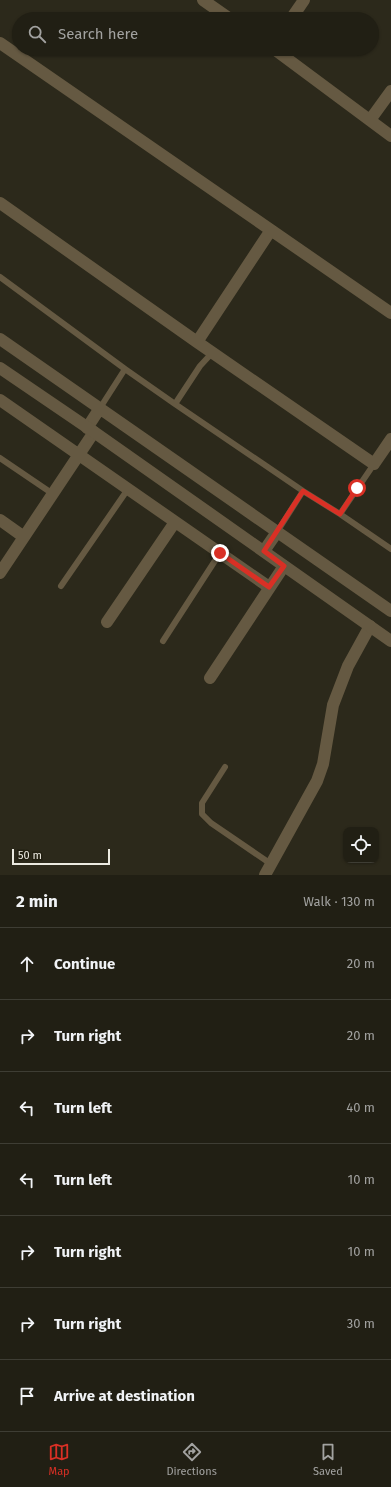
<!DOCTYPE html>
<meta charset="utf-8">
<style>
:root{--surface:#211f14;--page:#2d2c22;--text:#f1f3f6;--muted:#a2a2a0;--line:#3e3d34;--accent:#d93025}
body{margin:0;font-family:"Fira Sans",sans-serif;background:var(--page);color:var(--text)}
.controls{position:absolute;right:12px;bottom:12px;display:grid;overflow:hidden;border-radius:8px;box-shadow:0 1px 3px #0004}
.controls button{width:36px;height:36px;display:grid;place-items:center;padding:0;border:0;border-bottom:1px solid var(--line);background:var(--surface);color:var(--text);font:20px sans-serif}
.scale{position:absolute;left:12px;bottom:10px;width:98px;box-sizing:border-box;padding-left:4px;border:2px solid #eceae1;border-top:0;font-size:11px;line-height:14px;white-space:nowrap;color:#eceae1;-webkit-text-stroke:3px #232012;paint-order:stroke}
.stop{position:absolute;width:12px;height:12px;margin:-9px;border:3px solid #d93025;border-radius:50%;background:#fff}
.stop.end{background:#d93025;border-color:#fff;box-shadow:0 1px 4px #0008}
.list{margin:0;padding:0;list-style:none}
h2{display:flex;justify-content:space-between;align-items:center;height:52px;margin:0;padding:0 16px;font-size:17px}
h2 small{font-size:13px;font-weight:400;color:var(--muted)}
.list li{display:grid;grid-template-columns:26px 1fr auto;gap:12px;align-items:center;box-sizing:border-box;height:72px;padding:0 16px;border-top:1px solid var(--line)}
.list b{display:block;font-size:15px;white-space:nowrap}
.list em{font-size:13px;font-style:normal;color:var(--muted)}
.icon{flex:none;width:22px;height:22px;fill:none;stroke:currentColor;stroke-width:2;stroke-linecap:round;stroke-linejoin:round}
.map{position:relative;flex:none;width:391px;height:875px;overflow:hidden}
.search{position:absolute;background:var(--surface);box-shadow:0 1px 3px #0004;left:12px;right:12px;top:12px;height:44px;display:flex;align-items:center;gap:10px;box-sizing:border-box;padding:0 14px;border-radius:22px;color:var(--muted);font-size:15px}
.sheet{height:556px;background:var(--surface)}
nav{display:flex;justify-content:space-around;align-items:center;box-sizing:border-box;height:56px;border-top:1px solid var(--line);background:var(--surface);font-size:11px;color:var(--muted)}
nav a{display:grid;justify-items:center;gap:2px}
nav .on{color:var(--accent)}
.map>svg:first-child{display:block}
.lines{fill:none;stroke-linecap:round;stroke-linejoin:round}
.service{stroke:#655942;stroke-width:6}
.minor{stroke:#655942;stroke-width:12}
.tertiary{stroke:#655942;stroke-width:12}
.route{stroke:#d93025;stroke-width:5}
</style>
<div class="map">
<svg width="391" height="875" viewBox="0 0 391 875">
<rect width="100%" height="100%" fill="#2c291b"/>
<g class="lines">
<path class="service" d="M0,277L125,369
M175,404L303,491
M100,408L125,369L175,404L200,366L212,353
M0,458L53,494
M340,514L391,549
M277,532L303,491L340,514L374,464
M61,586L128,489
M163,641L220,553
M225,767L202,803V814L211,823L271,864"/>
<path class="minor" d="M203,0L230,19
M291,19L304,0
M0,43L391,313
M274,49L391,136
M370,120L391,91
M0,203L197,342L374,464L391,439
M0,339L391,611
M197,342L271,230
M0,400L269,587
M87,428L100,408
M0,520L24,537
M264,551L277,532
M0,573L94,432
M107,622L175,522
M210,678L284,566
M265,875L317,781L323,764L333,705L348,666L370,626"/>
<path class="tertiary" d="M0,368L94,432L391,641"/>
</g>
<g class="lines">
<path class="route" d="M220,553L269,587L284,566L264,551L303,491L340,514L357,488"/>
</g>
</svg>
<div class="controls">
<button><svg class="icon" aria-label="locate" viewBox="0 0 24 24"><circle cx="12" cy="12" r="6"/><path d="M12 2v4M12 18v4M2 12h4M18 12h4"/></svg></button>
</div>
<div class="scale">50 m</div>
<div class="stop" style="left:357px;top:488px"></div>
<div class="stop end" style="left:220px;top:553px"></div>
<div class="search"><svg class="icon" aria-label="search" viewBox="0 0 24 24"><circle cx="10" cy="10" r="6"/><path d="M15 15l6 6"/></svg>Search here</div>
</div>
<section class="sheet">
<h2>2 min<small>Walk · 130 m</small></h2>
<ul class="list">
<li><svg class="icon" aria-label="ahead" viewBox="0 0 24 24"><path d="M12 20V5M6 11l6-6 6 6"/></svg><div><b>Continue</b></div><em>20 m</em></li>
<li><svg class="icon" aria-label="right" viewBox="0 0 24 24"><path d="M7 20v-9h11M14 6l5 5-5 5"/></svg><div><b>Turn right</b></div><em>20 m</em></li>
<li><svg class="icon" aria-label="left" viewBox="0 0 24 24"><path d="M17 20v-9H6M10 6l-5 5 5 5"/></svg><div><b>Turn left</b></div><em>40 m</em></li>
<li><svg class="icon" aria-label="left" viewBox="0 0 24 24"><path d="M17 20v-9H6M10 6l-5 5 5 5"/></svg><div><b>Turn left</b></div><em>10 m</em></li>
<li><svg class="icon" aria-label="right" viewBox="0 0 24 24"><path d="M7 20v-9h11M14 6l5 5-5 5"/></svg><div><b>Turn right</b></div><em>10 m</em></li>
<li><svg class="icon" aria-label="right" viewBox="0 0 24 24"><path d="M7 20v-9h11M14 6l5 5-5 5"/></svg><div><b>Turn right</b></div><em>30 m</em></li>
<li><svg class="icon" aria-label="arrive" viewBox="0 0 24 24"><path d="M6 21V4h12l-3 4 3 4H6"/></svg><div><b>Arrive at destination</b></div></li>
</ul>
</section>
<nav>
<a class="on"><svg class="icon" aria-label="map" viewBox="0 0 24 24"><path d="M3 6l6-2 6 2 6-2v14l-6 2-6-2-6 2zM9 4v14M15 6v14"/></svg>Map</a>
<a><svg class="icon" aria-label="directions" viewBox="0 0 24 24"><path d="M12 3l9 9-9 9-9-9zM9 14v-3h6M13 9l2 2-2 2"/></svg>Directions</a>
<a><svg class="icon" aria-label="saved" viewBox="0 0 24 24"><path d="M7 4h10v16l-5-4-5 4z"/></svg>Saved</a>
</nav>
